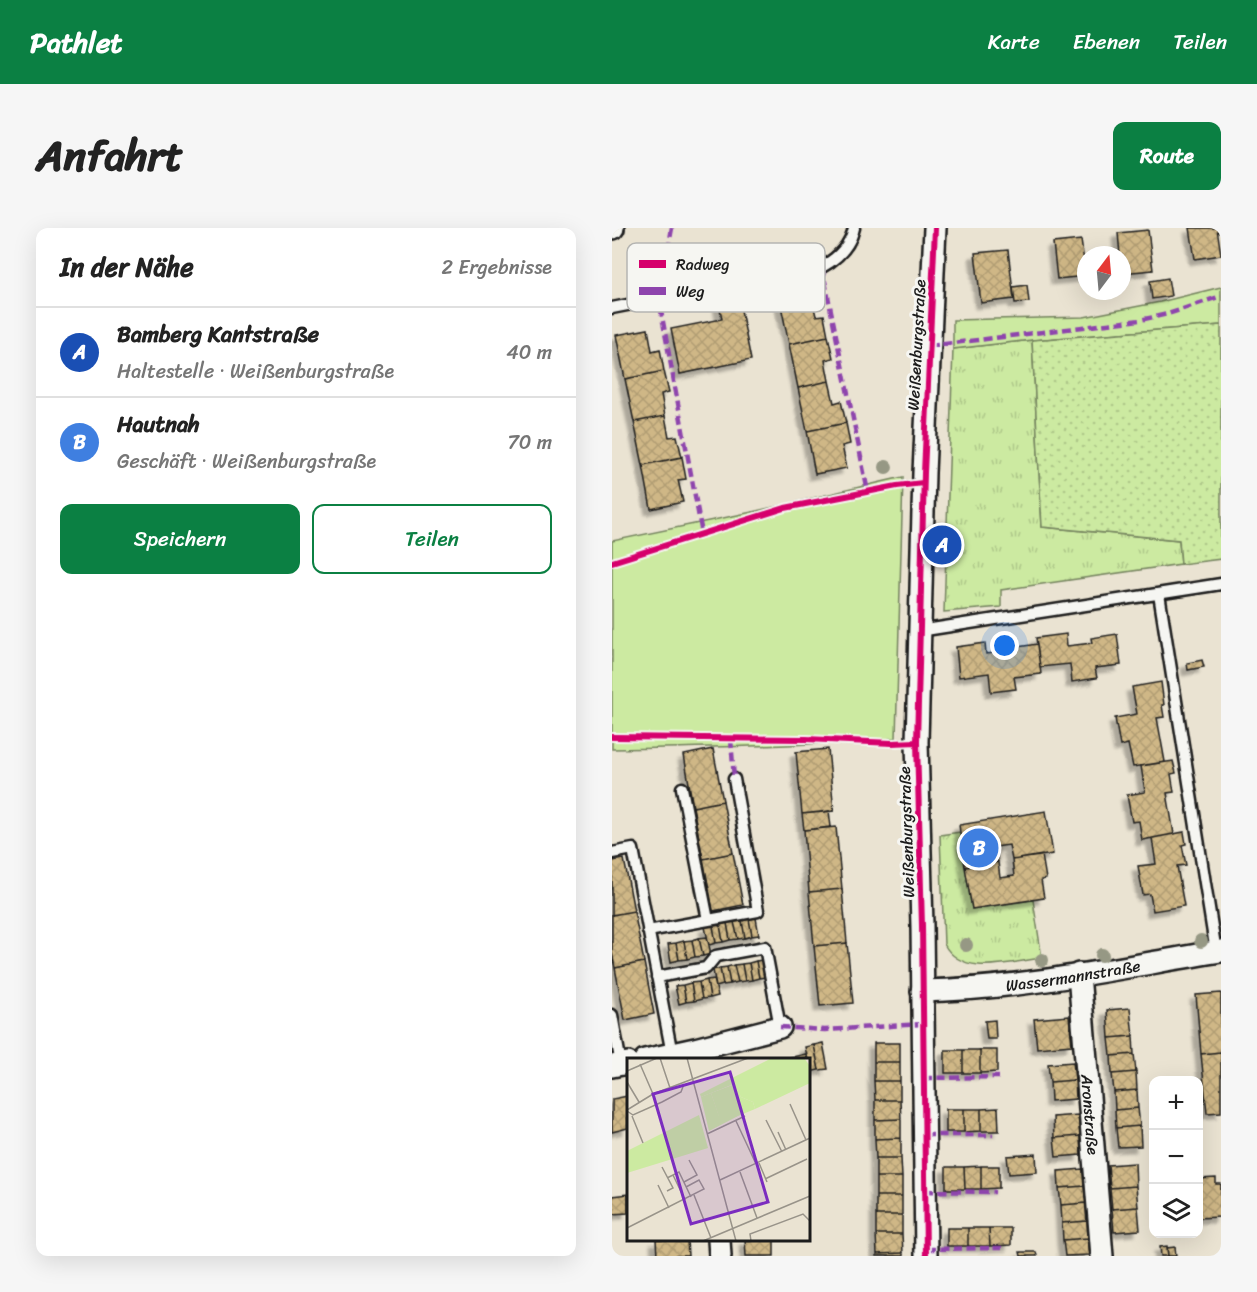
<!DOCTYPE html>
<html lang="de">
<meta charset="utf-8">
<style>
:root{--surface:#fff;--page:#f6f6f6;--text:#222;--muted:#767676;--line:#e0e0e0;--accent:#0b8043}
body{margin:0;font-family:Sriracha,sans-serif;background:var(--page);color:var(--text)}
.controls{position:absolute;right:18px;bottom:18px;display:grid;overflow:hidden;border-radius:12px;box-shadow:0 6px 24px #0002}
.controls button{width:54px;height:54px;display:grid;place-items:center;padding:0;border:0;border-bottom:2px solid var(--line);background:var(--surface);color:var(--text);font:30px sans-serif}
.compass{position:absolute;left:465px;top:18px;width:54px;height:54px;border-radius:50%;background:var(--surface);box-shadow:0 6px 24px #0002;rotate:16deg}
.you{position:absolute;left:393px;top:418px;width:21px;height:21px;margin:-15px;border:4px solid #fff;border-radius:50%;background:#1a73e8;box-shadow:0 0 0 9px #1a73e833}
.badge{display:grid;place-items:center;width:39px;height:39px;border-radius:50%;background:var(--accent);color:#fff;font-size:20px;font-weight:700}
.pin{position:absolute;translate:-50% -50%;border:3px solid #fff;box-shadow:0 2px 6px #0006}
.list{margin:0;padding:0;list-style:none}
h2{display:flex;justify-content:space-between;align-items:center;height:78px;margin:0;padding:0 24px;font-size:26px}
h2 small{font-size:20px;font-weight:400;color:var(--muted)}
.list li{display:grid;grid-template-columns:39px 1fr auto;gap:18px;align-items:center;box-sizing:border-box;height:90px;padding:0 24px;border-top:2px solid var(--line)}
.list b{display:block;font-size:22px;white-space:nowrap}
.list p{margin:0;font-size:20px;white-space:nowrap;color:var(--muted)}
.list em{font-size:20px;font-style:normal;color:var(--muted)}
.actions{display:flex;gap:12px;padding:18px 24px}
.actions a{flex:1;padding:14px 0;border:2px solid var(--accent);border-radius:12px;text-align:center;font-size:21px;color:var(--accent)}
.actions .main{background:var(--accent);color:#fff}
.icon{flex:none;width:33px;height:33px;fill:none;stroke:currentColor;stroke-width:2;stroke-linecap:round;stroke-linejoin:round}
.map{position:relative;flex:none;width:609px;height:1028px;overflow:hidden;border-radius:12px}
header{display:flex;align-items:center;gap:36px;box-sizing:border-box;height:84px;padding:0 30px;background:var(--accent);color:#fff}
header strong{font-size:28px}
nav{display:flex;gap:33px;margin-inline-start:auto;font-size:21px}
.intro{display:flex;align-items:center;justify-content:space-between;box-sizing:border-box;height:144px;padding:0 36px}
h1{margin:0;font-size:42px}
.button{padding:15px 27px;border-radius:12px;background:var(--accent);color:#fff;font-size:21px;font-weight:700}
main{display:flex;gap:36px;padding:0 36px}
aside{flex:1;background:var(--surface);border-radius:12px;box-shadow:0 6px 24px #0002}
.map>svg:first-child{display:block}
.grass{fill:url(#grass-tufts);stroke:#74835e;stroke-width:1.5}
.park{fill:#cceaa1;stroke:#74835e;stroke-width:1.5}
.garden{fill:url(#garden-dots);stroke:#74835e;stroke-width:1.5}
.building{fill:url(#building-cross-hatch);stroke:#1c1c1c;stroke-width:1.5;filter:url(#shadow)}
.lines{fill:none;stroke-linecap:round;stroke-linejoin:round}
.lane-casing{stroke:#1c1c1c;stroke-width:15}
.street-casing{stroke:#1c1c1c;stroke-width:26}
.lane{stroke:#f6f6f2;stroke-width:10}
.street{stroke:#f6f6f2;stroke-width:21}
.quiet{stroke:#8e44ad;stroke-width:4.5;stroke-dasharray:9 4.5;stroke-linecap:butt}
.cycleway-casing{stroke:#f6f6f2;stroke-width:10}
.cycleway{stroke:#d6006c;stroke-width:6}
.tree{fill:#969884}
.labels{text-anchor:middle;stroke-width:6;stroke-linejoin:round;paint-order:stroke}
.street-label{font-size:16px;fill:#1c1c1c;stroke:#f6f6f2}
.inset-road{fill:none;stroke:#989389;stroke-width:1.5}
.view{fill:#7b2cbf;fill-opacity:0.15;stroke:#7b2cbf;stroke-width:3}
.inset-edge{fill:none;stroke:#1c1c1c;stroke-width:3}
.key{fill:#f6f6f2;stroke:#b5b5b2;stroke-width:1.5}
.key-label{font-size:16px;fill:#1c1c1c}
</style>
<header>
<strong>Pathlet</strong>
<nav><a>Karte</a><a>Ebenen</a><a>Teilen</a></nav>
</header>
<div class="intro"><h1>Anfahrt</h1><a class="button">Route</a></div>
<main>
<aside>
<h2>In der Nähe<small>2 Ergebnisse</small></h2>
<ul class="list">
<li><span class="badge" style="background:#1a4fb4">A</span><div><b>Bamberg Kantstraße</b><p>Haltestelle · Weißenburgstraße</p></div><em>40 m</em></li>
<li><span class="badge" style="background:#3f7fe0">B</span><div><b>Hautnah</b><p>Geschäft · Weißenburgstraße</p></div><em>70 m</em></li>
</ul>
<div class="actions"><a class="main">Speichern</a><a>Teilen</a></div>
</aside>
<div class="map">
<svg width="609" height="1028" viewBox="0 0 609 1028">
<defs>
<pattern id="grass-tufts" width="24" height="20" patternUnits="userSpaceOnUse" patternTransform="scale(1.5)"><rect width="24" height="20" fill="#cceaa1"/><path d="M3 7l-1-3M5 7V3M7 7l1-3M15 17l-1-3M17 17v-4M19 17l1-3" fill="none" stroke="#afc88a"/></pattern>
<pattern id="garden-dots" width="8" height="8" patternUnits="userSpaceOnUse" patternTransform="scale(1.5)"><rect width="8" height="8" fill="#cceaa1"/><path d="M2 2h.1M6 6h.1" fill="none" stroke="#afc88a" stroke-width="1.8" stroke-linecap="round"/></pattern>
<pattern id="building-cross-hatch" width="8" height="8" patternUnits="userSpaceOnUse" patternTransform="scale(1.5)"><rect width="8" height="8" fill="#cfb786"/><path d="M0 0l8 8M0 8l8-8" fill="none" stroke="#b19d73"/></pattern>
<filter id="shadow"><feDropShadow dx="-5.5" dy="5.5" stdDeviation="1.5" flood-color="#0004"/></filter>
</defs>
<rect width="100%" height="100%" fill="#eae3d2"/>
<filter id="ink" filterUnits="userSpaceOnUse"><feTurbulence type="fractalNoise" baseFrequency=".0167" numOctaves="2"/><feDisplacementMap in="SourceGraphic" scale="12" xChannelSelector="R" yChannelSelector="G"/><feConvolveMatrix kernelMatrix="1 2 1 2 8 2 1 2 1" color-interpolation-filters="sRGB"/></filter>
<g filter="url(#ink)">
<path class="grass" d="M420,112L430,299L567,312L569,336L389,362V379L332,384L341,121Z
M348,604L360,681L421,672L430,730C398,734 350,750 332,716L328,607Z"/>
<path class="park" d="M609,59V97L420,112L341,121V92L472,89L548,74Z
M291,249L284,510C190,519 95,519 0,521V313L140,284Z"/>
<path class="garden" d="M609,97V331L569,336L567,312L430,299L420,112Z"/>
<path class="building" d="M578,0H605L609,27L583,31Z
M536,2L541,42L510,45V27H508L506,5Z
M469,12L474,48L445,51L441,15Z
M396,22L402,71L369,75L363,25Z
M556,50L559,68L540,71L538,53Z
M415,57L417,74L403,75L401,59Z
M199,67L204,88L212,87L216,108L177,116L168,73Z
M127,72L139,132L68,146L59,101L110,91L107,76Z
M36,101L40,123L48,121L52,143L13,151L4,107Z
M216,108L221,130L213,132L217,153L186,160L177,116Z
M52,143L57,164L49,166L53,188L22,194L13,151Z
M217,153L222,175L229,173L234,195L195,203L186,160Z
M53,188L57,209L65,208L70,229L31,237L22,194Z
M234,195L238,216L230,218L235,240L203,246L195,203Z
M70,229L74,251L66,252L71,274L39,281L31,237Z
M454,406L455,418L480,415L479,410L505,406L509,437L483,440L485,450L460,454L458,436L428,439L424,410Z
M373,415L374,426L399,423V420L425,416L429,446L402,449L404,461L379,464L377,445L347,449L344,419Z
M590,432L592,439L576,442L575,435Z
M549,454L552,477H550L552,489L545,490L553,534L521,539L516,516L508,518L503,490L525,486L520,459Z
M101,521L111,573L81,579L72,527Z
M216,521L222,583L190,586L184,524Z
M561,533L564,545L559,546L562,564L555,565L562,606L530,612L527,593L520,594L515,567L533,564L529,538Z
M111,573L121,625L91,631L81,579Z
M217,583L219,599L192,602L190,586Z
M434,583L441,626L400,632L397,617L383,619L386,634L353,639L347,597Z
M224,599L230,661L197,664L192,602Z
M572,604L574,616L570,617L574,637L565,638L572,678L541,683L538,666L531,667L526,638L544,636L540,610Z
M121,625L131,677L101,683L91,631Z
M430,627L434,651L429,652L432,670L360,681L353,639L386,634L388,650L402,648L400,632Z
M12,631L22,683L0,687V633Z
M230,661L235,715L202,718L197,664Z
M22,683L32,734L3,740L0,724V687Z
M144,690L147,707L140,708L137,691Z
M137,691L140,708L133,710L130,693Z
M130,693L133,710L126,711L122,694Z
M122,694L126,711L118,712L115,695Z
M115,695L118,712L111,714L108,697Z
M108,697L111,714L104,715L101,698Z
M101,698L104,715L97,717L93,699Z
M95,709L99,726L91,728L87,710Z
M87,710L91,728L83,729L80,712Z
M80,712L83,729L75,731L72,713Z
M72,713L75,731L67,732L64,715Z
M64,715L67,732L59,734L56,716Z
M235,715L241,775L208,778L202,718Z
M151,732L155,749L147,750L144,733Z
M144,733L147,750L140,752L137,735Z
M32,734L42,786L13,792L3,740Z
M137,735L140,752L133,753L130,736Z
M130,736L133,753L126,754L122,737Z
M122,737L126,754L118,756L115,739Z
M115,739L118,756L111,757L108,740Z
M108,740L111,757L104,759L101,742Z
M102,751L106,768L98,770L95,752Z
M95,752L98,770L90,771L87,754Z
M87,754L90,771L82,773L79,755Z
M79,755L82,773L74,774L71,757Z
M71,757L74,774L67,776L63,758Z
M609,765V824L589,826L584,767Z
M518,780L521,808L497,810L495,782Z
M457,788L460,817L425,820L422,791Z
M383,792L384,811H375L373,793Z
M521,808L522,826L499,828L497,810Z
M211,815L216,841L207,842L202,817Z
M262,815H288V834H262Z
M202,817L207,842L197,844L196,832L193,819Z
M333,822H351V845H333Z
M351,822H368V845H351Z
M368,822H385V844L368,845Z
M609,824V884L595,885L589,826Z
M194,826L195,832H171V831Z
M522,826L524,844L500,846L499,828Z
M262,834H288V853H262Z
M461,834L463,852L438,854L436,836Z
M524,844L525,862L502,864L500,846Z
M463,852L464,871L439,873L438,854Z
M262,853H288V872H263Z
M525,862L526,880L503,882L502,864Z
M16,868V900L0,904V871Z
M263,872H288L289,891L263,892Z
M386,880L387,903H369V881Z
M526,880L528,898L504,900L503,882Z
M334,881H352V904H334Z
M352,881H369V903L352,904Z
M466,887L468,908L442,910L441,889Z
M289,891V910L263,911V892Z
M528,898L529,918L506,919L504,900Z
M468,908L469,927L444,929L442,910Z
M289,910V930H264L263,911Z
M424,926L425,944L397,946L395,928Z
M264,930H289L290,949H264Z
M523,935L524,958L498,960L496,937Z
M369,938V961H353L352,939Z
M369,938H387V960L369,961Z
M334,939H352L353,961H334Z
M471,941L472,958L447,960L446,943Z
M264,949H290V968H264Z
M604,950V956H609L608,989L586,990V951Z
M472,958L474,975L449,977L447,960Z
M524,958L526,979L500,981L498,960Z
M16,966V985L0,986V968Z
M264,968H290V987H264Z
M474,975L475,993L450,995L449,977Z
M526,979L528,1002L502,1004L500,981Z
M264,987H290V1006H264Z
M475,993L476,1010L451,1012L450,995Z
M335,1000H356V1018H335Z
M356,1000H377L378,1018H356Z
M377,1000H399V1017L378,1018Z
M264,1006H290L291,1025L265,1026Z
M476,1010L478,1027L453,1028L451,1012Z
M44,1012H75L76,1028H45Z
M133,1012H162V1028H134Z
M555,1018L556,1028H549L548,1019Z
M563,1019L564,1028H556L555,1020Z
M408,1024H424L425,1028H409Z
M291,1025V1028H265V1026Z"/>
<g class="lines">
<g class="lane-casing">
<path id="lane" d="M0,80L210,39C226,30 238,18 242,0
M547,366L604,724
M307,403L609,356
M70,560L96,692
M0,625L21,621L60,826
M36,703L146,683L122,551
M45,749L94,740L104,728L153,719L168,799
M0,787L9,836"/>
</g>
<g class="street-casing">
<g id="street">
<path d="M0,0H1"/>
<path id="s1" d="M467,746L490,1028"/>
<path id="s2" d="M310,763C411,761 510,739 609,723"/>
<path d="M33,832L83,821L168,799"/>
<path d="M0,838L16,835"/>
<path d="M107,1012L108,1028"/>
<path d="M314,1028L310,698L305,514L312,245L323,0"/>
</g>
</g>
<use href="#lane" class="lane"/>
<use href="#street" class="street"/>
<path class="quiet" d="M60,0L47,72L90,306
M210,39L256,264
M317,118L528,92L556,86L609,68
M119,511L122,551
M168,799L213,802L311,796
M312,850L387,849
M312,907H381
M313,963L383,964
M314,1021L390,1020"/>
<g class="cycleway-casing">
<path id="cycleway" d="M0,334L173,280L285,258L311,255
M0,509L194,511L280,515L305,514
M314,1028L310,698L305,514L312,245L323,0"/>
</g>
<use href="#cycleway" class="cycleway"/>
</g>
<g class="tree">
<circle cx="274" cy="239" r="7"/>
<circle cx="589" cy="713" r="7"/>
<circle cx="354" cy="717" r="7"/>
<circle cx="490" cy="727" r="7"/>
<circle cx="430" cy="732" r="7"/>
</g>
</g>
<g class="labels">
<g class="street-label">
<text transform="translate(304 117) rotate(-87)" y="6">Weißenburgstraße</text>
<text transform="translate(294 604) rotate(-92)" y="6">Weißenburgstraße</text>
<text dy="6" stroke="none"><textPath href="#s2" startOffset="152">Wassermannstraße</textPath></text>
<text dy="6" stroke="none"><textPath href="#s1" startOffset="141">Aronstraße</textPath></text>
</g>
</g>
<g transform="translate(15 830)">
<rect width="183" height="183" fill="#eae3d2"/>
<path d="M84,35L92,58H111L82,73L74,39Z" fill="#cceaa1"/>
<path d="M145,0H177L183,8V25L128,51L126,44L114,39L107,26L74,39L73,36ZM72,57L81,90L0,115V93Z" fill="#cceaa1"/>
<path d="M108,26L114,39L126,44L128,51L111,58L92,59L84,35Z" fill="#cceaa1"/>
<path class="inset-road" d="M33,0L43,30M60,0L109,183M13,6L26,36M0,13L30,0M0,24L12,44M163,46L179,82M0,52L26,36L121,0M0,53L6,57L35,44L54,34L57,26M5,58L16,85M139,62L155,94M109,63L129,106M151,74L159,92M80,76L118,58M132,105L140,124M35,109L46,130L40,133M113,114L130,160M46,117L58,142M40,120L52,114L64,139M138,121L180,101M93,122L183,80M57,124L70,117L62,102M31,127L42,150M67,137L84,180M0,170L77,131L72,122L59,129M76,183L183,138M124,183L123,176L176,156L183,163"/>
<path class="view" d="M103,14L141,144L64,166L26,36Z"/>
<rect width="183" height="183" class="inset-edge"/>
</g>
<rect x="15" y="15" width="198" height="69" rx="9" class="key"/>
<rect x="27" y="32" width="27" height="8" fill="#d6006c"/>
<rect x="27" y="59" width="27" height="8" fill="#8e44ad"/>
<g class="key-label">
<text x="64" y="42">Radweg</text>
<text x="64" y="69">Weg</text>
</g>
</svg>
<div class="controls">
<button>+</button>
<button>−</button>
<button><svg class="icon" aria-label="layers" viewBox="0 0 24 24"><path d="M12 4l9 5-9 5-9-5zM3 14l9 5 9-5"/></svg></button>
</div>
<svg class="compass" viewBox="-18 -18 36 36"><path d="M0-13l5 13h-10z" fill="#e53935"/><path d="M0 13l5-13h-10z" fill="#767676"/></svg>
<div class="you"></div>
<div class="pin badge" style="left:330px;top:317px;background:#1a4fb4">A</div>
<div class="pin badge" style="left:367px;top:620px;background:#3f7fe0">B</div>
</div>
</main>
